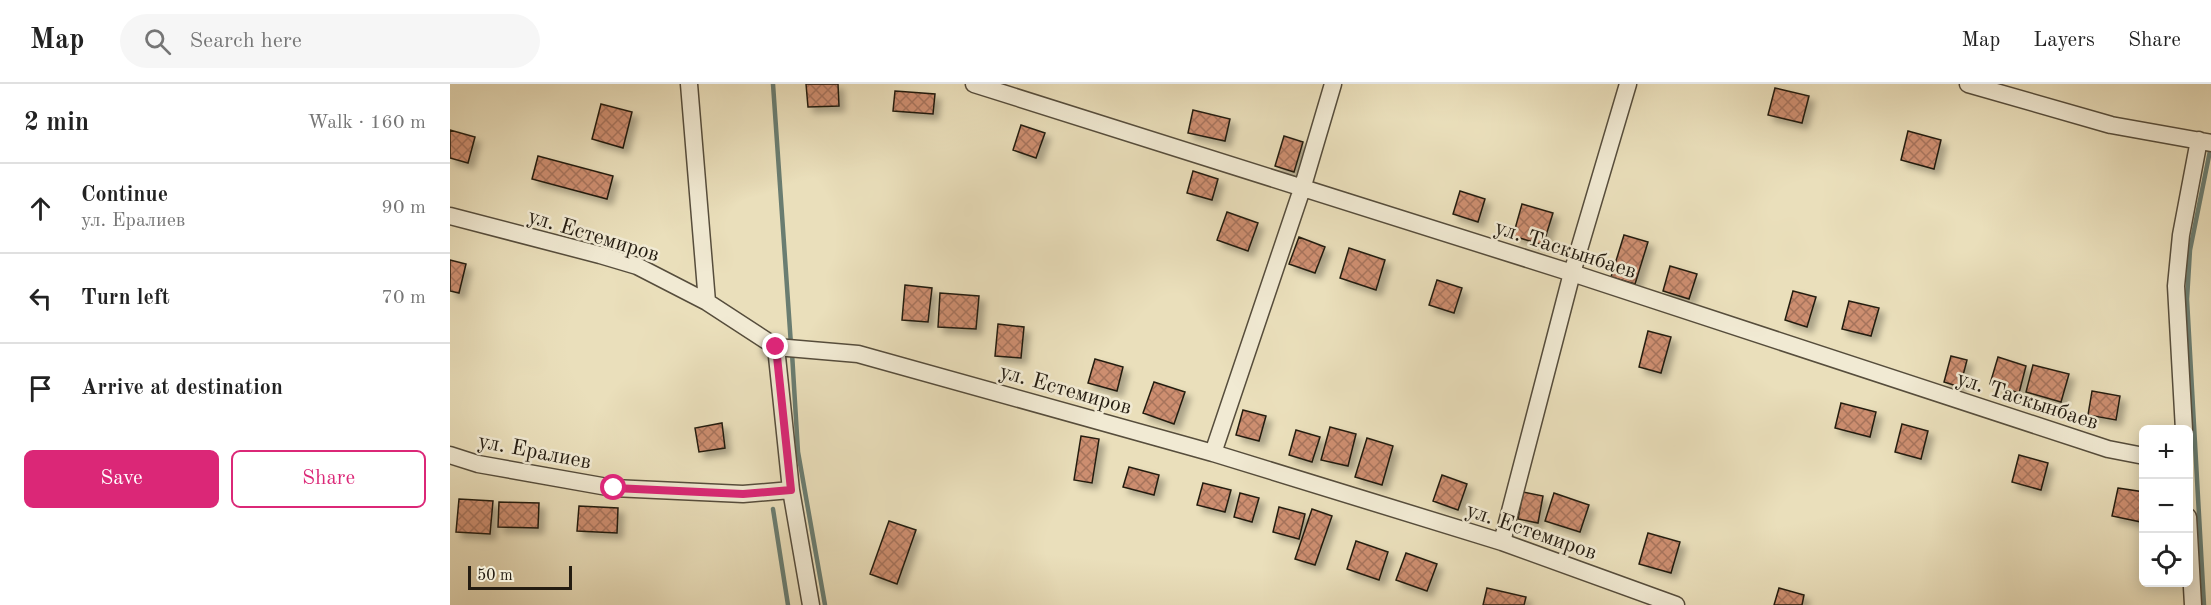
<!DOCTYPE html>
<meta charset="utf-8">
<style>
:root{--surface:#fff;--page:#f6f6f6;--text:#222;--muted:#767676;--line:#e0e0e0;--accent:#db2777}
body{margin:0;font-family:"Old Standard TT",serif;background:var(--page);color:var(--text)}
.controls{position:absolute;right:18px;bottom:18px;display:grid;overflow:hidden;border-radius:9px;box-shadow:0 3px 15px #0003}
.controls button{width:54px;height:54px;display:grid;place-items:center;padding:0;border:0;border-bottom:2px solid var(--line);background:var(--surface);color:var(--text);font:30px sans-serif}
.scale{position:absolute;left:18px;bottom:15px;width:104px;box-sizing:border-box;padding-left:6px;border:3px solid #241c11;border-top:0;font-size:16px;line-height:21px;white-space:nowrap;color:#241c11;-webkit-text-stroke:4px #f1ead3;paint-order:stroke}
.stop{position:absolute;width:18px;height:18px;margin:-14px;border:4px solid #db2777;border-radius:50%;background:#fff}
.stop.end{background:#db2777;border-color:#fff;box-shadow:0 2px 6px #0008}
.list{margin:0;padding:0;list-style:none}
h2{display:flex;justify-content:space-between;align-items:center;height:78px;margin:0;padding:0 24px;font-size:26px}
h2 small{font-size:20px;font-weight:400;color:var(--muted)}
.list li{display:grid;grid-template-columns:39px 1fr auto;gap:18px;align-items:center;box-sizing:border-box;height:90px;padding:0 24px;border-top:2px solid var(--line)}
.list b{display:block;font-size:22px;white-space:nowrap}
.list p{margin:0;font-size:20px;white-space:nowrap;color:var(--muted)}
.list em{font-size:20px;font-style:normal;color:var(--muted)}
.actions{display:flex;gap:12px;padding:18px 24px}
.actions a{flex:1;padding:14px 0;border:2px solid var(--accent);border-radius:9px;text-align:center;font-size:21px;color:var(--accent)}
.actions .main{background:var(--accent);color:#fff}
.icon{flex:none;width:33px;height:33px;fill:none;stroke:currentColor;stroke-width:2;stroke-linecap:round;stroke-linejoin:round}
.map{position:relative;flex:none;width:1761px;height:521px;overflow:hidden}
header{display:flex;align-items:center;gap:36px;box-sizing:border-box;height:84px;padding:0 30px;background:var(--surface);border-bottom:2px solid var(--line)}
header strong{font-size:28px}
nav{display:flex;gap:33px;margin-inline-start:auto;font-size:21px}
.search{width:420px;height:54px;background:var(--page);display:flex;align-items:center;gap:15px;box-sizing:border-box;padding:0 21px;border-radius:33px;color:var(--muted);font-size:22px}
main{display:flex}
aside{flex:1;background:var(--surface)}
.map>svg:first-child{display:block}
.lines{fill:none;stroke-linecap:round;stroke-linejoin:round}
.stream{stroke:#6a7d71;stroke-width:4.5}
.building{fill:url(#building-cross-hatch);stroke:#241c11;stroke-width:1.5;filter:url(#shadow)}
.street-casing{stroke:#564d3c;stroke-width:19}
.street{stroke:#f1ead3;stroke-width:16}
.route{stroke:#db2777;stroke-width:8}
.labels{text-anchor:middle;stroke-width:5;stroke-linejoin:round;paint-order:stroke}
.street-label{font-size:22px;fill:#241c11;stroke:#f1ead3}
</style>
<header>
<strong>Map</strong>
<div class="search"><svg class="icon" aria-label="search" viewBox="0 0 24 24"><circle cx="10" cy="10" r="6"/><path d="M15 15l6 6"/></svg>Search here</div>
<nav><a>Map</a><a>Layers</a><a>Share</a></nav>
</header>
<main>
<aside>
<h2>2 min<small>Walk · 160 m</small></h2>
<ul class="list">
<li><svg class="icon" aria-label="ahead" viewBox="0 0 24 24"><path d="M12 20V5M6 11l6-6 6 6"/></svg><div><b>Continue</b><p>ул. Ералиев</p></div><em>90 m</em></li>
<li><svg class="icon" aria-label="left" viewBox="0 0 24 24"><path d="M17 20v-9H6M10 6l-5 5 5 5"/></svg><div><b>Turn left</b></div><em>70 m</em></li>
<li><svg class="icon" aria-label="arrive" viewBox="0 0 24 24"><path d="M6 21V4h12l-3 4 3 4H6"/></svg><div><b>Arrive at destination</b></div></li>
</ul>
<div class="actions"><a class="main">Save</a><a>Share</a></div>
</aside>
<div class="map">
<svg width="1761" height="521" viewBox="0 0 1761 521">
<defs>
<pattern id="building-cross-hatch" width="8" height="8" patternUnits="userSpaceOnUse" patternTransform="scale(1.5)"><rect width="8" height="8" fill="#cd8e70"/><path d="M0 0l8 8M0 8l8-8" fill="none" stroke="#a6735b"/></pattern>
<filter id="shadow"><feDropShadow dx="5.5" dy="5.5" stdDeviation="3" flood-color="#0004"/></filter>
</defs>
<rect width="100%" height="100%" fill="#eadfbb"/>
<filter id="stains"><feTurbulence type="fractalNoise" baseFrequency=".00333" numOctaves="4"/><feColorMatrix values="0 0 0 0 .2 0 0 0 0 .09 0 0 0 0 .02 0 0 0 .5 -.17"/></filter>
<radialGradient id="worn" r=".72"><stop offset=".6" stop-color="#630" stop-opacity="0"/><stop offset="1" stop-color="#630" stop-opacity=".3"/></radialGradient>
<g class="lines">
<path class="stream" d="M323,0L341,261
M342,269L348,368L375,521
M323,425L338,521
M1754,521L1737,215L1740,166L1761,62"/>
</g>
<path class="building" d="M356,0H388L389,22L358,23Z
M1325,4L1359,12L1352,39L1318,31Z
M445,7L485,10L483,30L443,27Z
M151,20L182,28L173,64L142,55Z
M743,26L780,35L775,57L738,49Z
M571,41L595,49L586,74L563,66Z
M0,46L25,53L18,79L0,74Z
M1458,47L1491,56L1484,85L1451,76Z
M834,52L853,58L844,88L825,82Z
M88,72L163,92L157,115L82,95Z
M743,87L768,95L762,116L737,109Z
M1010,107L1035,115L1028,138L1003,130Z
M1072,120L1103,129L1093,161L1063,152Z
M777,128L808,139L798,167L767,156Z
M1174,151L1198,158L1185,200L1161,193Z
M849,153L875,163L865,189L839,180Z
M899,164L935,176L926,206L890,194Z
M0,176L16,180L9,209L0,207Z
M1220,182L1247,190L1239,215L1213,207Z
M987,196L1012,204L1004,229L979,221Z
M455,201L482,204L478,238L452,236Z
M1343,207L1366,213L1357,243L1335,236Z
M490,209L529,212L526,245L488,243Z
M1399,217L1429,224L1421,252L1392,245Z
M548,240L574,243L571,274L545,272Z
M1198,247L1221,253L1211,289L1189,283Z
M1501,272L1517,276L1510,303L1494,298Z
M1548,273L1576,282L1569,309L1540,300Z
M645,275L673,283L667,307L638,299Z
M1583,281L1619,290L1611,318L1576,308Z
M704,298L735,308L724,340L693,329Z
M1642,307L1670,312L1666,336L1638,331Z
M1391,319L1426,328L1420,353L1385,344Z
M793,326L816,332L809,357L786,351Z
M272,339L275,364L249,368L245,344Z
M1452,340L1478,347L1471,375L1445,368Z
M880,343L906,350L898,382L871,376Z
M846,346L870,353L862,378L839,371Z
M631,352L649,355L642,399L624,396Z
M917,354L943,362L932,401L905,393Z
M1569,371L1598,379L1591,406L1562,398Z
M679,383L709,391L704,411L673,403Z
M992,391L1017,400L1008,426L983,417Z
M753,399L781,406L775,428L747,421Z
M1668,404L1694,408L1691,438L1662,432Z
M1073,408L1093,412L1088,439L1068,435Z
M790,409L809,414L802,438L784,433Z
M1104,409L1139,421L1130,448L1095,437Z
M9,415L43,417L40,450L6,448Z
M49,418L89,419L88,444L48,443Z
M129,422L168,424L167,449L127,447Z
M829,423L855,430L849,455L823,448Z
M862,425L882,432L865,481L845,475Z
M439,437L466,446L447,500L420,490Z
M1198,449L1230,458L1221,489L1189,480Z
M906,457L938,468L929,496L897,485Z
M956,469L987,480L977,507L946,496Z
M1037,504L1076,513L1074,521H1033Z
M1329,504L1354,511L1352,521H1324Z"/>
<g class="lines">
<g class="street-casing">
<path id="street" d="M239,0L257,218
M524,0L1122,189L1658,365L1694,372
M1518,0L1661,41L1761,59
M0,132L150,171L187,182L257,218L326,263L408,270L763,369L1052,458L1226,521
M326,263L341,406L361,521
M1734,346L1726,202L1731,151L1749,56
M763,369L852,105L883,0
M0,371L28,380L163,404L293,410L341,406
M1738,433L1743,521
M1052,458L1122,189L1178,0"/>
</g>
<use href="#street" class="street"/>
</g>
<g class="lines">
<path class="route" d="M164,404L293,410L341,406L326,263"/>
</g>
<g class="labels">
<g class="street-label">
<text transform="translate(144 150) rotate(17)" y="8">ул. Естемиров</text>
<text transform="translate(1116 164) rotate(18)" y="8">ул. Таскынбаев</text>
<text transform="translate(616 304) rotate(16)" y="8">ул. Естемиров</text>
<text transform="translate(1578 315) rotate(18)" y="8">ул. Таскынбаев</text>
<text transform="translate(85 366) rotate(11)" y="8">ул. Ералиев</text>
<text transform="translate(1082 446) rotate(19)" y="8">ул. Естемиров</text>
</g>
</g>
<rect width="100%" height="100%" filter="url(#stains)"/>
<rect width="100%" height="100%" fill="url(#worn)"/>
</svg>
<div class="controls">
<button>+</button>
<button>−</button>
<button><svg class="icon" aria-label="locate" viewBox="0 0 24 24"><circle cx="12" cy="12" r="6"/><path d="M12 2v4M12 18v4M2 12h4M18 12h4"/></svg></button>
</div>
<div class="scale">50 m</div>
<div class="stop" style="left:164px;top:404px"></div>
<div class="stop end" style="left:326px;top:263px"></div>
</div>
</main>
